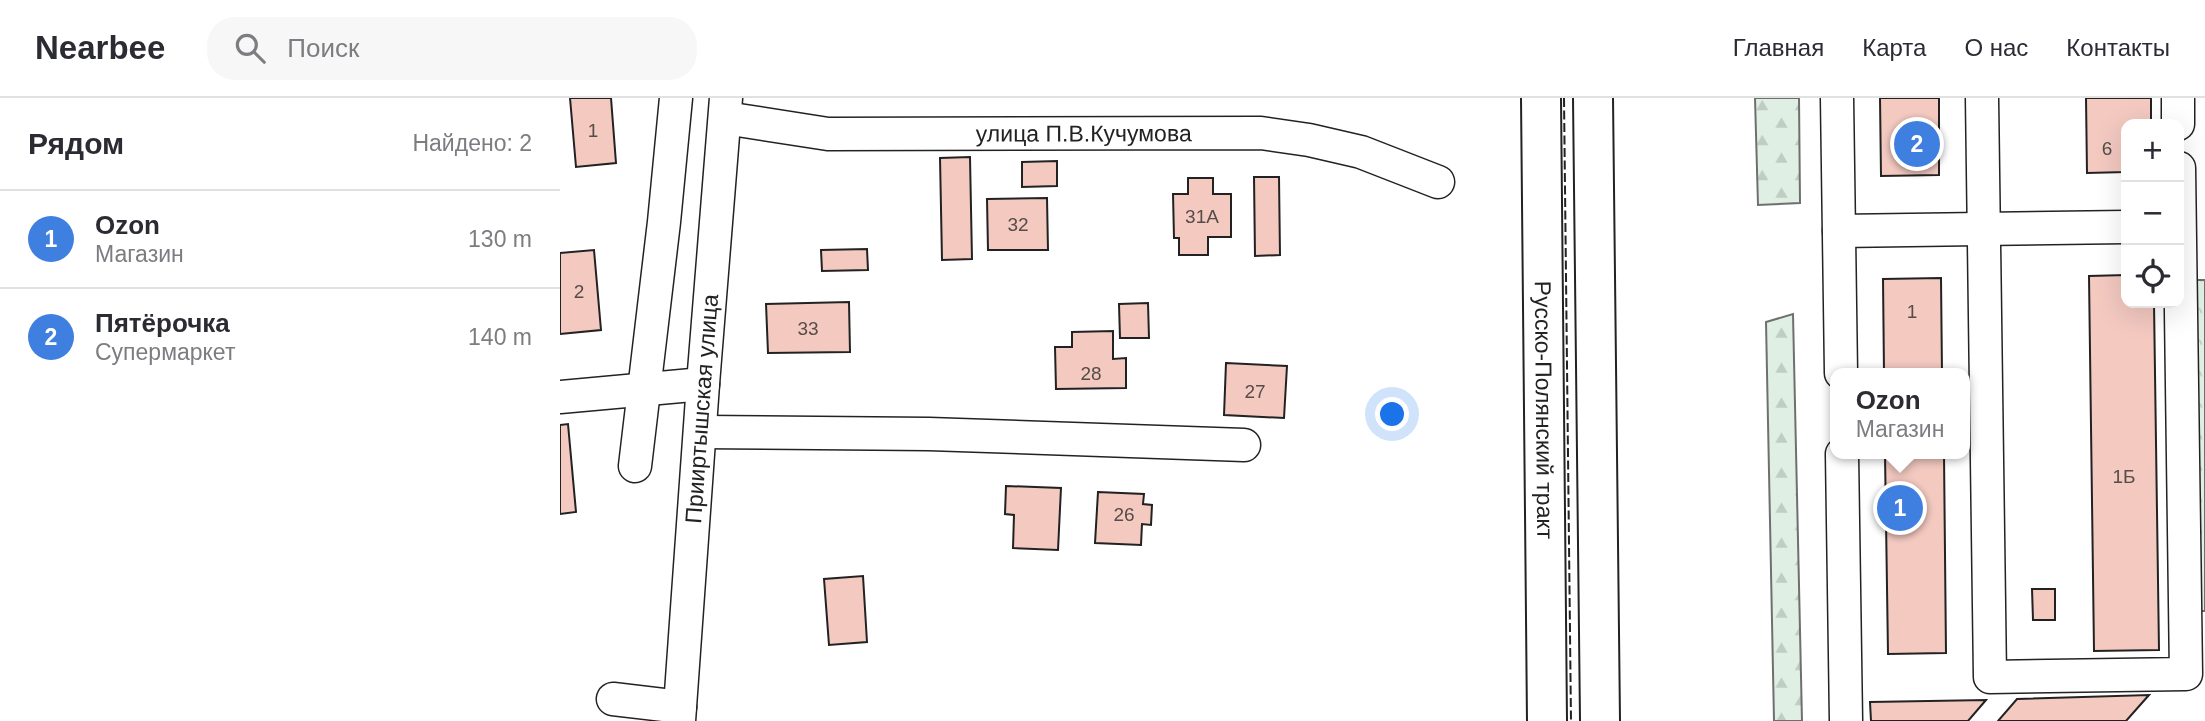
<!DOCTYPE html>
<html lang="ru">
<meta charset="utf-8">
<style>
:root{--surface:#fff;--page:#f7f7f7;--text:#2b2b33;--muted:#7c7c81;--line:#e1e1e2;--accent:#1a73e8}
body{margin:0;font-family:Arial,sans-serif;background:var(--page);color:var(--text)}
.controls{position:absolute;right:21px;top:21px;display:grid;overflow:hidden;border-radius:14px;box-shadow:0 7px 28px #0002}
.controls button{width:63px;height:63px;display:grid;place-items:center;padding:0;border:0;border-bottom:2px solid var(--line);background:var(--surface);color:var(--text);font:35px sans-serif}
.you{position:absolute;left:833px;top:317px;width:24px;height:24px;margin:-18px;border:5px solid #fff;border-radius:50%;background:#1a73e8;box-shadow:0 0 0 10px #1a73e833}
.badge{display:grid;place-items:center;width:46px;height:46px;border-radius:50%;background:var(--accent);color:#fff;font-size:23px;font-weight:700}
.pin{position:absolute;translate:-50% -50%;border:4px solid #fff;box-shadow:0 2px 7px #0006}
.popup{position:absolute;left:1270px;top:270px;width:140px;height:91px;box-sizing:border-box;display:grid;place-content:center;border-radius:14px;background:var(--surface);filter:drop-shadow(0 2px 5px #0005);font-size:23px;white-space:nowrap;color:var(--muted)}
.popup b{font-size:26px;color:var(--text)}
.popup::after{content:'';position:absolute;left:50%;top:100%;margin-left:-14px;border:14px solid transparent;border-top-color:var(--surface)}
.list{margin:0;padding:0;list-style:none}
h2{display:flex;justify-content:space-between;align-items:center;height:91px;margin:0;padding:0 28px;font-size:30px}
h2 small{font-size:23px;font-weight:400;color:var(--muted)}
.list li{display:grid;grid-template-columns:46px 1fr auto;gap:21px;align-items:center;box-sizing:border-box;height:98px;padding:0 28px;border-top:2px solid var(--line)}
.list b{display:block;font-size:26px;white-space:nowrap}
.list p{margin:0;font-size:23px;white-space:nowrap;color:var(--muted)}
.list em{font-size:23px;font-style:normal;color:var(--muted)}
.icon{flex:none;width:38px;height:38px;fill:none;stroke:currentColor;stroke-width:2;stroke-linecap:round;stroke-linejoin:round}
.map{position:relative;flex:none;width:1645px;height:623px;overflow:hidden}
header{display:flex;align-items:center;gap:42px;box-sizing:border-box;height:98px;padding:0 35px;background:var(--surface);border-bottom:2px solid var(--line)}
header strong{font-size:33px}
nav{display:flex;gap:38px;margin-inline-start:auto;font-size:24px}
.search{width:490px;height:63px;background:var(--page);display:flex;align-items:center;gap:18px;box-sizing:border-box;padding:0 24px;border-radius:28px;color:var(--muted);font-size:26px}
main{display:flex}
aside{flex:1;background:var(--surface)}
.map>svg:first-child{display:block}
.forest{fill:url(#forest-firs);stroke:#6f6f6f;stroke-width:2}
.park{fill:url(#park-crowns);stroke:#6f6f6f;stroke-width:2}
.building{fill:#f3c9c0;stroke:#222;stroke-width:2}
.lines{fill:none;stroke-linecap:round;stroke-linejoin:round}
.minor-casing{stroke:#222;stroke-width:35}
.major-casing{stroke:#222;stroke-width:42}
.minor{stroke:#fff;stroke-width:32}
.major{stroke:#fff;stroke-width:38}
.fence{stroke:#222;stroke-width:2;stroke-dasharray:9 3.5;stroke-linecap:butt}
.labels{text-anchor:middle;stroke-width:5;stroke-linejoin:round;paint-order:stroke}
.number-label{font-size:19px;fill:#564c4a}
.street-label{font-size:23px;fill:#222;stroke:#fff}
</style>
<header>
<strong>Nearbee</strong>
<div class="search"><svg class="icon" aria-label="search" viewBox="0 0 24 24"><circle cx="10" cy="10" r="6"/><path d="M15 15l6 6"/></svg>Поиск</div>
<nav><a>Главная</a><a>Карта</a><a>О нас</a><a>Контакты</a></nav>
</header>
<main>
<aside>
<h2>Рядом<small>Найдено: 2</small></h2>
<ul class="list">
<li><span class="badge" style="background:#3f7fe0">1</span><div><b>Ozon</b><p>Магазин</p></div><em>130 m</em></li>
<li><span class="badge" style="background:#3f7fe0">2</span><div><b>Пятёрочка</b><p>Супермаркет</p></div><em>140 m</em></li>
</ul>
</aside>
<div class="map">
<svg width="1645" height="623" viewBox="0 0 1645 623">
<defs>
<pattern id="forest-firs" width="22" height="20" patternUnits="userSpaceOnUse" patternTransform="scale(1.75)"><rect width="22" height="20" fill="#e0efe3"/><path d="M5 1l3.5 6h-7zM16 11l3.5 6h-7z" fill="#c0cdc2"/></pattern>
<pattern id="park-crowns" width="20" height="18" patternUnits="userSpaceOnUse" patternTransform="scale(1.75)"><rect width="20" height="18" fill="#e0efe3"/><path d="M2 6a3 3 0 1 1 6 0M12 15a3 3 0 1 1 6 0" fill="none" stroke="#c0cdc2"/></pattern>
</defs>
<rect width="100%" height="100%" fill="#fff"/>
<path class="forest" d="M1195,0H1239L1240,105L1198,107Z
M1233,216L1242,623H1214L1206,224Z"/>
<path class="park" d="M1634,182H1645V513H1639Z"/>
<path class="building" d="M10,0H51L56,65L16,69Z
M1320,0H1379V77L1321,78Z
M1526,0H1591V26H1566V74L1527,75Z
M410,59L412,161L382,162L380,60Z
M497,63V88L462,89V64Z
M694,79H719L720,157L695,158Z
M628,80H653V96H671V139H648V157H619V140H614L613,96H628Z
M487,100L488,152H428L427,101Z
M307,151L308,172L262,173L261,152Z
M34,152L41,232L0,236V155Z
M1566,177V205H1594L1599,552L1534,553L1529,178Z
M1381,180L1382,275H1324L1323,181Z
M289,204L290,254L208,255L206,206Z
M588,205L589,240H560L559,206Z
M553,233V261L566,260V290L496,291L495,249H512V234Z
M666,265L727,268L724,320L664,317Z
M8,326L16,414L0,416V327Z
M1325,356H1384L1386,555L1328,556Z
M446,388L501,390L498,452L453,450L454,417L445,416Z
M538,394L584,396L583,406L592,407L591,427L582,426L581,447L535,445Z
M303,478L307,544L269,547L264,481Z
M1472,491H1495V522H1473Z
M1589,597L1566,623H1438L1457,601Z
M1426,602L1408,623H1311L1310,604Z"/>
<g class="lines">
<g class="minor-casing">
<g id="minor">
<path d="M1277,0L1281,275"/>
<path d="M1422,0L1430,579L1626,576L1619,70"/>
<path d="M1618,0V26"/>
<path id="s1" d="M165,20L268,36L701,35L749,42L801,54L878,84"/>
<path d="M1279,133L1566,129"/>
<path d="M0,299L143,286"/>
<path d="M141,334L369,336L684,347"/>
<path d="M1282,356L1286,623"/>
<path d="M75,368L104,124L116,0"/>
<path d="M53,601L120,609"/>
<path id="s2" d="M119,623L143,286L166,0"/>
</g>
</g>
<g class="major-casing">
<g id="major">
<path id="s3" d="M981,0L987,623"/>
<path d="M1033,0L1040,623"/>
</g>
</g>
<use href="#minor" class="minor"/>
<use href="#major" class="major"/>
<path class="fence" d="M1004,0L1011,623"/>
</g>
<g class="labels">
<g class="number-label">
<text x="33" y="39">1</text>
<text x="1547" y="57">6</text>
<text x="642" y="125">31А</text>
<text x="458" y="133">32</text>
<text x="19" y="200">2</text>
<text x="1352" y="220">1</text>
<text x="248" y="237">33</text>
<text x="531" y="282">28</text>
<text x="695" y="300">27</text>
<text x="1564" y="385">1Б</text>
<text x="564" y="423">26</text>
</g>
<g class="street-label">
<text dy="8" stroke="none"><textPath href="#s1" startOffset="360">улица П.В.Кучумова</textPath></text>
<text dy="8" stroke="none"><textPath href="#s2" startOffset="313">Прииртышская улица</textPath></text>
<text dy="8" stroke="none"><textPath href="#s3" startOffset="312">Русско-Полянский тракт</textPath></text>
</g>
</g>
</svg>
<div class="controls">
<button>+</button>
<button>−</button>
<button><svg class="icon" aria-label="locate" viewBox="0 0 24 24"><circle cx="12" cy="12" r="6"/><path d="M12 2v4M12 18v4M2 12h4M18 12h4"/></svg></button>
</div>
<div class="you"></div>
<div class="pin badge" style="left:1340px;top:410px;background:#3f7fe0">1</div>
<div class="popup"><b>Ozon</b>Магазин</div>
<div class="pin badge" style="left:1357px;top:46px;background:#3f7fe0">2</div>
</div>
</main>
